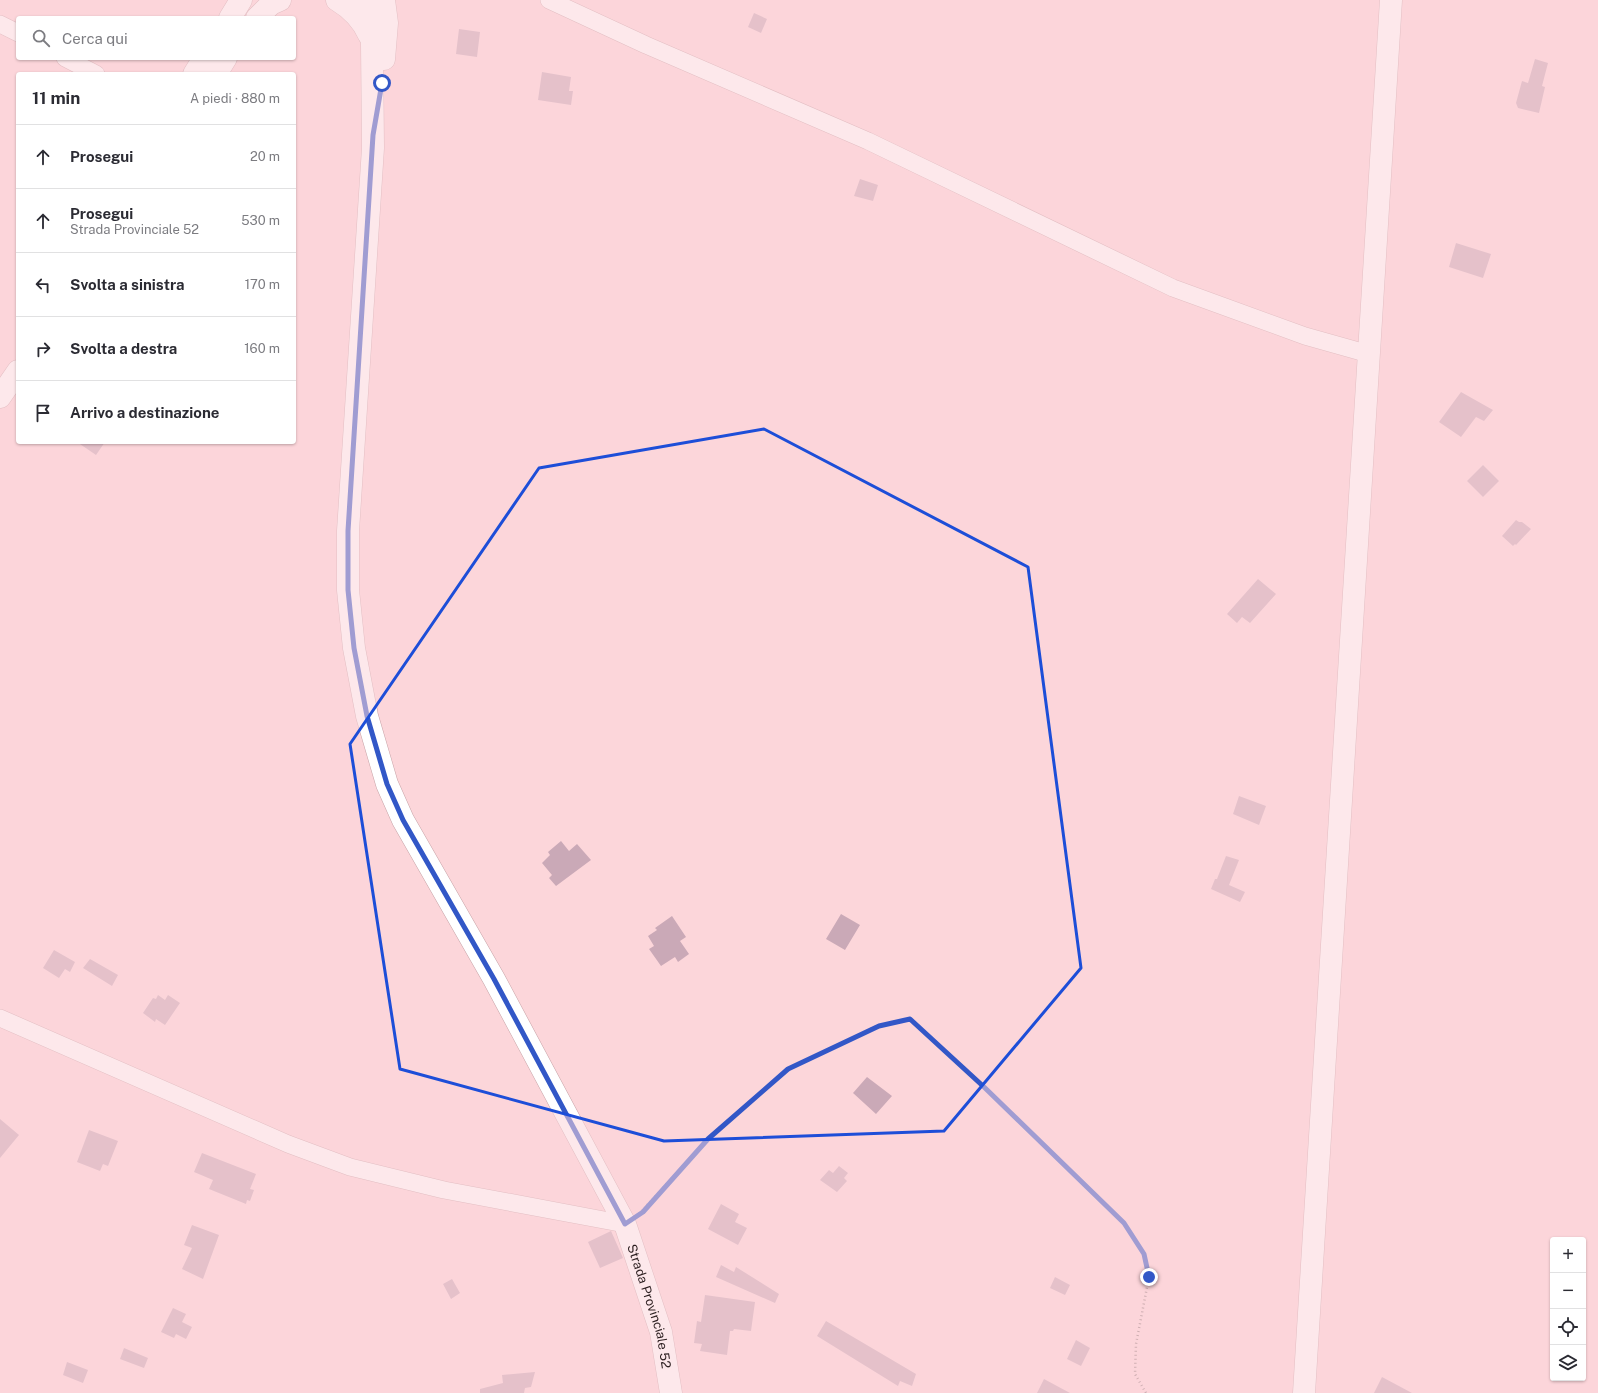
<!DOCTYPE html>
<html lang="it">
<meta charset="utf-8">
<style>
:root{--surface:#fff;--page:#f2f2f3;--text:#2b2b33;--muted:#7c7c81;--line:#e1e1e2}
body{margin:0;font-family:"Public Sans",sans-serif;background:var(--page);color:var(--text)}
.controls{position:absolute;right:12px;bottom:12px;display:grid;overflow:hidden;border-radius:4px;box-shadow:0 1px 3px #0004}
.controls button{width:36px;height:36px;display:grid;place-items:center;padding:0;border:0;border-bottom:1px solid var(--line);background:var(--surface);color:var(--text);font:20px sans-serif}
.stop{position:absolute;width:12px;height:12px;margin:-9px;border:3px solid #3257c7;border-radius:50%;background:#fff}
.stop.end{background:#3257c7;border-color:#fff;box-shadow:0 1px 4px #0008}
.list{margin:0;padding:0;list-style:none}
h2{display:flex;justify-content:space-between;align-items:center;height:52px;margin:0;padding:0 16px;font-size:17px}
h2 small{font-size:13px;font-weight:400;color:var(--muted)}
.list li{display:grid;grid-template-columns:26px 1fr auto;gap:12px;align-items:center;box-sizing:border-box;height:64px;padding:0 16px;border-top:1px solid var(--line)}
.list b{display:block;font-size:15px;white-space:nowrap}
.list p{margin:0;font-size:13px;white-space:nowrap;color:var(--muted)}
.list em{font-size:13px;font-style:normal;color:var(--muted)}
.icon{flex:none;width:22px;height:22px;fill:none;stroke:currentColor;stroke-width:2;stroke-linecap:round;stroke-linejoin:round}
.map{position:relative;flex:none;width:1598px;height:1393px;overflow:hidden}
.search{position:absolute;background:var(--surface);box-shadow:0 1px 3px #0004;left:16px;top:16px;width:280px;height:44px;display:flex;align-items:center;gap:10px;box-sizing:border-box;padding:0 14px;border-radius:4px;color:var(--muted);font-size:15px}
.panel{position:absolute;background:var(--surface);box-shadow:0 1px 3px #0004;left:16px;top:72px;width:280px;height:372px;border-radius:4px}
.map>svg:first-child{display:block}
.building{fill:#caa9b7}
.lines{fill:none;stroke-linecap:round;stroke-linejoin:round}
.minor-casing{stroke:#c7a3a7;stroke-width:18}
.major-casing{stroke:#c7a3a7;stroke-width:23}
.path{stroke:#9a8082;stroke-width:2.5;stroke-dasharray:1 3;stroke-linecap:butt}
.minor{stroke:#fff;stroke-width:17}
.major{stroke:#fff;stroke-width:22}
.route{stroke:#3257c7;stroke-width:5}
.marked{fill:none;stroke:#1d4ed8;stroke-width:3;stroke-linejoin:round}
.labels{text-anchor:middle;stroke-width:3.5;stroke-linejoin:round;paint-order:stroke}
.street-label{font-size:13px;fill:#2c1f20;stroke:#fcd6da}
</style>
<div class="map">
<svg width="1598" height="1393" viewBox="0 0 1598 1393">
<rect width="100%" height="100%" fill="#fcd6da"/>
<path class="building" d="M754,13L767,19L761,33L748,27Z
M459,29L480,32L477,57L456,54Z
M1535,59L1548,63L1542,86L1545,87L1539,113L1518,108L1516,103L1522,81L1528,83Z
M542,72L571,77L569,91H573L571,105L538,100Z
M860,179L878,185L873,201L854,196Z
M1456,243L1491,254L1483,278L1449,267Z
M1461,392L1493,410L1484,421L1476,417L1461,437L1439,422Z
M77,442H105L96,455Z
M1483,465L1499,481L1483,497L1467,481Z
M1516,520L1519,522H1522L1531,529L1516,545L1515,544L1513,546L1502,536Z
M1258,579L1276,594L1250,623L1242,617L1237,623L1227,614Z
M1239,796L1266,806L1259,825L1233,814Z
M561,841L569,851L577,844L591,860L556,886L549,878L552,875L542,863L550,855L548,852Z
M1226,856L1239,860L1229,885L1245,892L1240,902L1211,889L1215,879H1217Z
M841,914L860,925L845,950L826,939Z
M672,916L686,937L680,941L689,954L678,962L675,957L661,966L649,949L654,946L648,936L657,930L655,928Z
M54,950L75,962L70,972L65,969L59,978L43,968Z
M90,959L118,975L112,986L83,968Z
M158,995L165,1000L168,995L180,1003L165,1025L156,1019L155,1022L143,1013L153,998L156,999Z
M867,1077L892,1096L876,1114L853,1093Z
M0,1119L19,1135L0,1158Z
M89,1130L118,1141L108,1166L103,1164L100,1171L77,1162Z
M202,1153L256,1174L250,1189L254,1190L250,1201L247,1200L246,1204L209,1189L213,1180L194,1172Z
M839,1166L848,1173L844,1178L847,1181L837,1192L820,1180L829,1170L833,1173Z
M721,1204L739,1214L735,1222L747,1228L738,1245L708,1229Z
M192,1225L219,1235L203,1279L182,1269L192,1248L184,1245Z
M611,1231L623,1258L600,1268L588,1242Z
M721,1265L734,1272L736,1267L779,1294L775,1303L716,1277Z
M1055,1277L1070,1285L1065,1295L1050,1288Z
M452,1279L460,1293L451,1299L443,1284Z
M705,1295L755,1302L751,1331L734,1329L733,1331H730L727,1355L700,1351L702,1344L694,1343L697,1321L701,1322Z
M173,1308L186,1314L182,1322L192,1327L186,1339L176,1334L174,1338L161,1332Z
M826,1321L916,1374L912,1386L900,1381L898,1386L817,1336Z
M1076,1340L1090,1348L1081,1366L1067,1359Z
M124,1348L148,1358L144,1368L120,1359Z
M67,1362L88,1370L83,1383L63,1375Z
M535,1372L531,1387L525,1388L524,1393H480V1389L503,1383L502,1375Z
M1382,1377L1412,1393H1374Z
M1044,1379L1070,1393H1037Z"/>
<g class="lines">
<g class="minor-casing">
<path id="minor" d="M549,0L646,45L868,141L1173,288L1305,336L1369,354
M0,24L18,33
M65,58L96,74
M0,1018L288,1144L350,1167L444,1190L625,1224"/>
</g>
<g class="major-casing">
<g id="major">
<path d="M337,0C352,9 362,19 369,35"/>
<path id="s1" d="M367,0L372,44L373,148L348,531V590L354,648L367,716L387,784L403,820L494,979L625,1224L661,1332L671,1393"/>
<path d="M230,18L241,0"/>
<path d="M257,18L271,4L280,0"/>
<path d="M384,59L387,23L384,0"/>
<path d="M194,74L204,58"/>
<path d="M216,74L226,58"/>
<path d="M0,397L18,371"/>
<path d="M1304,1393L1391,0"/>
</g>
</g>
<path class="path" d="M639,1214L708,1139L788,1069L879,1025L910,1019L984,1087L1124,1223L1144,1254L1149,1277L1136,1344L1135,1374L1146,1393"/>
<use href="#minor" class="minor"/>
<use href="#major" class="major"/>
</g>
<g class="lines">
<path class="route" d="M382,83L373,135L348,531V590L354,648L367,716L387,784L403,820L494,979L625,1224L643,1212L708,1139L788,1069L879,1026L910,1019L984,1087L1124,1223L1144,1254L1149,1277"/>
</g>
<path d="M0 0H1598V1393H0ZM764,429L1028,567L1081,968L944,1131L664,1141L400,1069L350,744L539,468Z" fill="#fcd6da" fill-opacity=".55" fill-rule="evenodd"/>
<path class="marked" d="M764,429L1028,567L1081,968L944,1131L664,1141L400,1069L350,744L539,468Z"/>
<g class="labels">
<g class="street-label">
<text dy="5" stroke="none"><textPath href="#s1" startOffset="1376">Strada Provinciale 52</textPath></text>
</g>
</g>
</svg>
<div class="controls">
<button>+</button>
<button>−</button>
<button><svg class="icon" aria-label="locate" viewBox="0 0 24 24"><circle cx="12" cy="12" r="6"/><path d="M12 2v4M12 18v4M2 12h4M18 12h4"/></svg></button>
<button><svg class="icon" aria-label="layers" viewBox="0 0 24 24"><path d="M12 4l9 5-9 5-9-5zM3 14l9 5 9-5"/></svg></button>
</div>
<div class="stop" style="left:382px;top:83px"></div>
<div class="stop end" style="left:1149px;top:1277px"></div>
<div class="search"><svg class="icon" aria-label="search" viewBox="0 0 24 24"><circle cx="10" cy="10" r="6"/><path d="M15 15l6 6"/></svg>Cerca qui</div>
<section class="panel">
<h2>11 min<small>A piedi · 880 m</small></h2>
<ul class="list">
<li><svg class="icon" aria-label="ahead" viewBox="0 0 24 24"><path d="M12 20V5M6 11l6-6 6 6"/></svg><div><b>Prosegui</b></div><em>20 m</em></li>
<li><svg class="icon" aria-label="ahead" viewBox="0 0 24 24"><path d="M12 20V5M6 11l6-6 6 6"/></svg><div><b>Prosegui</b><p>Strada Provinciale 52</p></div><em>530 m</em></li>
<li><svg class="icon" aria-label="left" viewBox="0 0 24 24"><path d="M17 20v-9H6M10 6l-5 5 5 5"/></svg><div><b>Svolta a sinistra</b></div><em>170 m</em></li>
<li><svg class="icon" aria-label="right" viewBox="0 0 24 24"><path d="M7 20v-9h11M14 6l5 5-5 5"/></svg><div><b>Svolta a destra</b></div><em>160 m</em></li>
<li><svg class="icon" aria-label="arrive" viewBox="0 0 24 24"><path d="M6 21V4h12l-3 4 3 4H6"/></svg><div><b>Arrivo a destinazione</b></div></li>
</ul>
</section>
</div>
